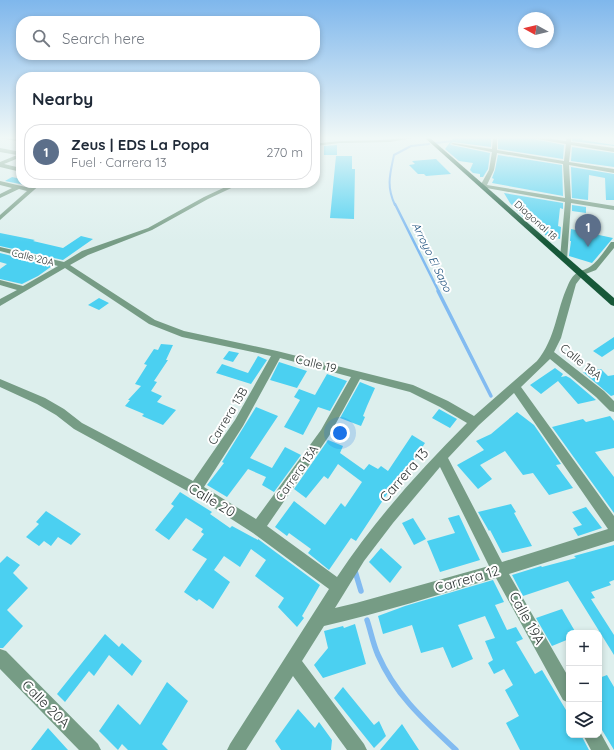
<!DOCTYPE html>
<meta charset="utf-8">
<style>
:root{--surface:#fff;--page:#f2f2f3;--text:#1f2937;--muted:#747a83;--line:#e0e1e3;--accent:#2563eb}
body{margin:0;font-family:Quicksand,sans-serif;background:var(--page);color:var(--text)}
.controls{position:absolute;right:12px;bottom:12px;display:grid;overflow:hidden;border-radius:8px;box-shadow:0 2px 6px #0003}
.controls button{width:36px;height:36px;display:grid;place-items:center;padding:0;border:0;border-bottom:1px solid var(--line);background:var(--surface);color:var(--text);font:20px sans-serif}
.compass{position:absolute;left:518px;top:12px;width:36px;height:36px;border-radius:50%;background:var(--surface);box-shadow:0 2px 6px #0003;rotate:278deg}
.you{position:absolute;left:340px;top:433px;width:14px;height:14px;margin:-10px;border:3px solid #fff;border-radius:50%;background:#1a73e8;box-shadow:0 0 0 6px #1a73e833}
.badge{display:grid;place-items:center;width:26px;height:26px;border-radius:50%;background:var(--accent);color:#fff;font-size:13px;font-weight:700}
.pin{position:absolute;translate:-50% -33px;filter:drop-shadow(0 1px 2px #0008)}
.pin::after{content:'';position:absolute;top:21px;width:14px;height:12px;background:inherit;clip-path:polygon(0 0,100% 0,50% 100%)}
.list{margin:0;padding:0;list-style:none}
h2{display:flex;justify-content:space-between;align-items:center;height:52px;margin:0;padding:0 16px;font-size:17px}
h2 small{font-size:13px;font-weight:400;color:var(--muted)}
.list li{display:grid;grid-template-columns:26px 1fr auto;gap:12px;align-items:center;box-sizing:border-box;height:56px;margin:0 8px 8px;padding:0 8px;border:1px solid var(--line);border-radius:16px}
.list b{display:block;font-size:15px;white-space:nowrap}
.list p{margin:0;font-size:13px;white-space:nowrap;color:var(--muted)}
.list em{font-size:13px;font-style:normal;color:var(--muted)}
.icon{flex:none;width:22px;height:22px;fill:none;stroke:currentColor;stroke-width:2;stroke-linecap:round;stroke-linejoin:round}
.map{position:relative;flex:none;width:614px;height:750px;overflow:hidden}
.search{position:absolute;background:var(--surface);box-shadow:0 2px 6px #0003;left:16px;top:16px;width:304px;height:44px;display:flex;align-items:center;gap:10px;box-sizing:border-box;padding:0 14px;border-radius:16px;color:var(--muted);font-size:15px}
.panel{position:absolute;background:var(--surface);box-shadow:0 2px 6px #0003;left:16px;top:72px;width:304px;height:116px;border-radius:16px}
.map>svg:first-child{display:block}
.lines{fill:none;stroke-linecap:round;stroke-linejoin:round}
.stream-far3{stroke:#82bbf1;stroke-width:2}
.stream-far2{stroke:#82bbf1;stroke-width:2.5}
.stream-far1{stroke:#82bbf1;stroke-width:3.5}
.stream{stroke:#82bbf1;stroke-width:5.5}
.building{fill:#4bd0f1}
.minor{fill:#769c85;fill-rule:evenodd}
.major{fill:#175839;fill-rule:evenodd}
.labels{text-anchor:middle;stroke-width:4;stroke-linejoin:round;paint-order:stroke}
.far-street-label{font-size:10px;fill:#2f3635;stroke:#fff}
.far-water-label{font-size:11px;font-style:italic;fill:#20537f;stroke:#fff}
.street-label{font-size:12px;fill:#2f3635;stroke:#fff}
.near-street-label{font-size:14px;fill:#2f3635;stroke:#fff}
</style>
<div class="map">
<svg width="614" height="750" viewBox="0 0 614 750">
<rect width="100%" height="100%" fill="#ddefed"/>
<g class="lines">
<path class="stream-far3" d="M435,143L453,141
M395,205C386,186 390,174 394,155L411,146L429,144"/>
<path class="stream-far2" d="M395,204L439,292"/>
<path class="stream-far1" d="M438,291L491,396"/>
<path class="stream" d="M355,571L361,591
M367,620C371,632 373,644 378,655C396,696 425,721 456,750"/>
</g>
<path class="building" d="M454,137H491V147L453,142L450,144L451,145L490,153L488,169L483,177H480V174L473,173L470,170L473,163L459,161L445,149Z
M498,137H524L564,145L563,159L498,149Z
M572,137H583L582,140L614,145V146L572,141Z
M337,145V155H324V146Z
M572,147L614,153V167L571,161Z
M498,155L562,165L563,196L492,183L494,179L492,178L495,170Z
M336,156H352V169H355L354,219L330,218Z
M436,159L451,174L426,176L424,174H418L409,165L415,164L412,161Z
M571,167L614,174V200H606L605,178L589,175L588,200L572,198Z
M12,177L21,179V183H34L30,186L5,181Z
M504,193L563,203V209L560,208L558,226L561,227L560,239L545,235L546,226L538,224L539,220L535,219L536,216L523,217L510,203Z
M572,205L586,207V213L572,211Z
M571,229L613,238L592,263L569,256L571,241H570Z
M0,233L35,240L33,241L63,248L81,236L93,239L63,260L0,246Z
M0,253L52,266L38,276L22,284L0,279V269L7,264L0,262Z
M99,298L109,303L99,310L88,305Z
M614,337V349L602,357L593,351Z
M161,344L173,345L166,360H168L154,381L157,382L151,391L162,396L157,402L176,410L163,425L142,416L144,414L125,406L130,400H128L141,386L135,384L147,365L144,364L154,349L158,350Z
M229,351L239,353L233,362L223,359Z
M258,356L267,360L251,384L216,373L222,364L248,373Z
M279,362L307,371L297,388L270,380Z
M555,368L563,374L561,377L566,376L570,378L596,400L578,404L558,381L541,394L530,385Z
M601,369L608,376L614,375V395L611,396L583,372Z
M327,374L347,381L330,411L318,407L303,435L284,427L300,400L294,397L299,389L315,395Z
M360,382L375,388L367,406L363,416L365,417L361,426L340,418Z
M256,407L278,416L250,458L272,468L285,447L301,455L274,492L262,485L266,477L248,469L227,497L207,485L224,463L222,462Z
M439,409L457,419L450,428L432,418Z
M517,412L534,425L561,464L556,465L573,488L549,495L533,473L523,475L505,451L480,465L492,479L478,489L457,465L484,450L476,441L491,434Z
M610,416L614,421V448L595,452L614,477V513L552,427L583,419L586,422Z
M412,435L425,443L394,490L391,488L356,541L351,538L329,570L308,553L311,549L289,533L287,536L275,527L294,501L325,525L341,503L345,507L362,482L338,464L328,479L324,476L306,498L294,489L328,440L343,446L340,453L364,470L369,464L378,469L381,466L388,471Z
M180,492L212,512L210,514L230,528L232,526L258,540V539L320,585L302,616L304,618L297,627L278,607L284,598L255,576L266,560L251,549L240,567L224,556L214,570L230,582L213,609L199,599L197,601L184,592L207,559L192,550L204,534L201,532L203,529L186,518L169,540L155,530L174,506L171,504Z
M511,504L516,512L514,513L532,546L502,553L490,530L489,531L478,512Z
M586,507L602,528L578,536L573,528L582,525L572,512Z
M46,511L81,534L71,545L58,537L51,546L44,541L39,546L26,537L39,524L36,522Z
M459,515L480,560L440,572L427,541L455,533L448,518Z
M413,518L426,539L414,545L402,523Z
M614,545V580L609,582L611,585L591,592L595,598L591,599L614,635V655L568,581L523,596L512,575L541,566L542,567L576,558L574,556Z
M381,548L402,567L390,583L369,562Z
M7,556L20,565L13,573L28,588L7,610L23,626L3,648H0V563Z
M493,580L504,602L495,605L507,630L516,627L523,639L516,642L535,674L542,670L569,715V735H581L589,750H520L506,723L519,716L505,690L513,685L504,669L494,674L488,663L493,660L485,641L495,638L485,616L458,625L473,659L452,668L443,647L421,653L412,625L383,634L378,616L405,606Z
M562,609L576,633H569V639L552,646L536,618Z
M355,624L366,664L323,678L314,665L328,648L324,631L343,626L344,628Z
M105,634L119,647L122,643L142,661L132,676L109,655L94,676L89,671L65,702L57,694Z
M607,675L614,687V750L599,725V678Z
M167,682L188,701L162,744L168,750H128L122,744L118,750L99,731L118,704L140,725Z
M343,687L374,725L379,721L386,736L374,748L334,698Z
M298,709L315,728L319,722L332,740L331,750H281L275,741Z
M402,724L419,750H380Z
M48,728L68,750H31Z"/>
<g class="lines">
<path class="minor" d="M0,137L21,140V142L0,138Z
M408,137H418L390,142L340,143L315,146V144C346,138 377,143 408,137Z
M493,137H497V150L564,161L566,144L525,137H538L566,141L567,137H571V142L614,148V152L571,145L569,162L614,169V173L569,165L571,199L614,206V210L571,203L567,260H561L560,258L565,202L481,187L480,186L489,170L492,152L451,144L453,143L492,149ZM497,153L563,164L565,198L487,185L494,170Z
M0,148L21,152V157L4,164L21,168V172L0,167V162L17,155L0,152Z
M0,181L30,188L36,183H42L0,220V215L27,191L19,189L0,198V194L12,188L0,185Z
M234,183H242L208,199L152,230L88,255L70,265L155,320L184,331L277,351L413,385L448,401L474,416L537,361C556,338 556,311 568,285C575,269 581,273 591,266C599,260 605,250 611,242H614V248L596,270L583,275L576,284L561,338L554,352L604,391L614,401V412L610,411L596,397L550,359L521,387L614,516V541L509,574L569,678V703L563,700L496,578C439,594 382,613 324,626L302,661L364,744L367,750H347L293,676L246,750H227L230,744L329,589L253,533L191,493L74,429L56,415L37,404L0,387V379L45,398L64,409L82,423L193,481L235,420L271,356L182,337L149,324L65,268L0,306V299L17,290L0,285V280L23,286L58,266L0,251V247L64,262L82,251L148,228L204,197ZM280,358L351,377L321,430L256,519L204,487L243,426ZM360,379L410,392L440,407L467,423C419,471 374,521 337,577L267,526L329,436ZM514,393L608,529L502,562L448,458L479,425ZM440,467L489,566L356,603L335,608L364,561L393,523Z
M0,649L6,651L98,744L101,750H79L0,669Z
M599,730L610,750H591L583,735H599Z"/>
<path class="major" d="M424,137H429L614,298V306L611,305Z"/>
</g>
<linearGradient id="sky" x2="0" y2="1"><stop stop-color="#7fb7ec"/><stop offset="0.57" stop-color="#f0f8f7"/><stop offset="1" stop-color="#f0f8f7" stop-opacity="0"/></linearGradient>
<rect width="614" height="242" fill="url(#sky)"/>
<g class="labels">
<g class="far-street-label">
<text transform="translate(536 220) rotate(42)" y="4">Diagonal 18</text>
<text transform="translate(33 257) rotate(14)" y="4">Calle 20A</text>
</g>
<g class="far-water-label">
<text transform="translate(432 257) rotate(64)" y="4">Arroyo El Sapo</text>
</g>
<g class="street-label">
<text transform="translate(581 362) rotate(39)" y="4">Calle 18A</text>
<text transform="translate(316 364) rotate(14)" y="4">Calle 19</text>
<text transform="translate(228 416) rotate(-59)" y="4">Carrera 13B</text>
<text transform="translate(297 473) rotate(-55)" y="4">Carrera 13A</text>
</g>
<g class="near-street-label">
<text transform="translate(404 475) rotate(-49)" y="5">Carrera 13</text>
<text transform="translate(212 500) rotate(31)" y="5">Calle 20</text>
<text transform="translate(467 579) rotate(-16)" y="5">Carrera 12</text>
<text transform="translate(527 618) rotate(61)" y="5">Calle 19A</text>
<text transform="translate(46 704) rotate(45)" y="5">Calle 20A</text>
</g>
</g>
</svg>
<div class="controls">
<button>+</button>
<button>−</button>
<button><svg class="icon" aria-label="layers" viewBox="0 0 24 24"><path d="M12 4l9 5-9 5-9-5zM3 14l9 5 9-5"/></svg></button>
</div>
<svg class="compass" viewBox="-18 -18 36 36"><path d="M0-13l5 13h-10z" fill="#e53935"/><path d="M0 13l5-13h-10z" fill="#747a83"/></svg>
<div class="you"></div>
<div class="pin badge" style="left:588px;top:247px;background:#5c6f8a">1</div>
<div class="search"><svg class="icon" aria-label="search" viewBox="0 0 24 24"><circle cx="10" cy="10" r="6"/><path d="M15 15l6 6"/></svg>Search here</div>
<section class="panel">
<h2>Nearby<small></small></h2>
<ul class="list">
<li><span class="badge" style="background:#5c6f8a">1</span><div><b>Zeus | EDS La Popa</b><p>Fuel · Carrera 13</p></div><em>270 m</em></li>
</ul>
</section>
</div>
